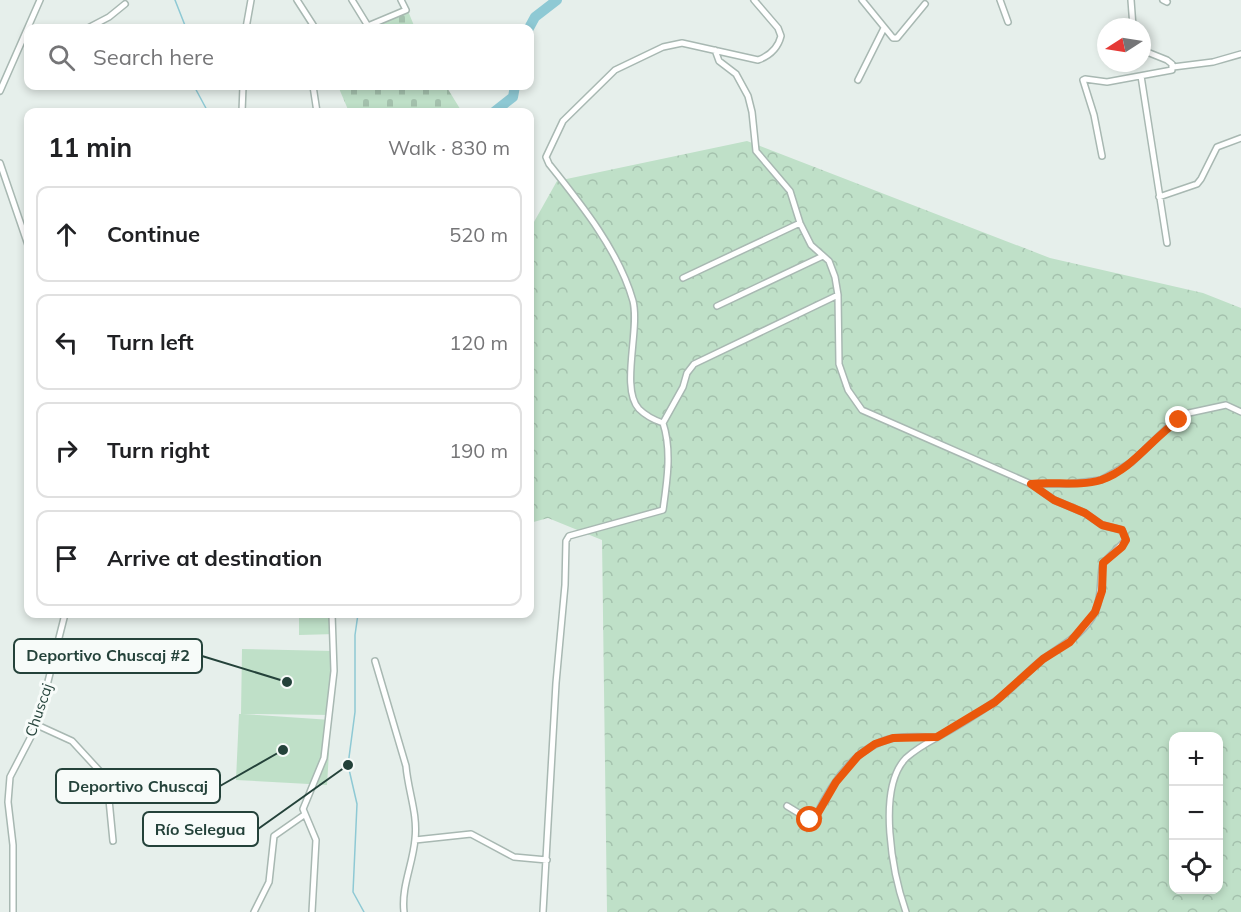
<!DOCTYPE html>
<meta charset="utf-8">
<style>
:root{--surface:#fff;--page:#f2f2f2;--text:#202124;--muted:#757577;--line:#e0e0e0}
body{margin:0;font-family:Mulish,sans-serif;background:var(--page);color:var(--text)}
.controls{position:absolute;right:18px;bottom:18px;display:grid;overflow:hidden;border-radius:12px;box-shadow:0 3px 9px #0003}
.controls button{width:54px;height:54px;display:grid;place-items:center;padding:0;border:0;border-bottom:2px solid var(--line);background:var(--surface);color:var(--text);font:30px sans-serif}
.compass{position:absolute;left:1097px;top:18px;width:54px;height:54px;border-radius:50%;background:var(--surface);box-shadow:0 3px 9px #0003;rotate:258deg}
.stop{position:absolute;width:18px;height:18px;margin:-14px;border:4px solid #ea580c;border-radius:50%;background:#fff}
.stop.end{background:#ea580c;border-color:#fff;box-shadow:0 2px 6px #0008}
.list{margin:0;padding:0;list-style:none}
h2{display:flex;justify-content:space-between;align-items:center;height:78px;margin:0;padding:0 24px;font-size:26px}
h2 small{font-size:20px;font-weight:400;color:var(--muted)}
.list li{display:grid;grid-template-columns:39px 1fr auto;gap:18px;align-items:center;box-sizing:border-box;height:96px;margin:0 12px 12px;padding:0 12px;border:2px solid var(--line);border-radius:12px}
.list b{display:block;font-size:22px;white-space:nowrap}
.list em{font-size:20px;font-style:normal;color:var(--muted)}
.icon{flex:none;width:33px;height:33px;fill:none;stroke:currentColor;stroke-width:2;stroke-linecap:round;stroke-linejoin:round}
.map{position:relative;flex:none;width:1241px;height:912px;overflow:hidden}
.search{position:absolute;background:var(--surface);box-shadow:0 3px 9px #0003;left:24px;top:24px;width:510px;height:66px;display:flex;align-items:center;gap:15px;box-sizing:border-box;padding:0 21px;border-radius:12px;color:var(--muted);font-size:22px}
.panel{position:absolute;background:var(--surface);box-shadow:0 3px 9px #0003;left:24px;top:108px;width:510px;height:510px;border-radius:12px}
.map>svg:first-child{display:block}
.forest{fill:url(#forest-crowns);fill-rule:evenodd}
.cemetery{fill:url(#cemetery-stones)}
.pitch{fill:#bfe0c8}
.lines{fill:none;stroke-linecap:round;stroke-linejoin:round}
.stream{stroke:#8ec9d4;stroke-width:1.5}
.river{stroke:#8ec9d4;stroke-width:10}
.minor-casing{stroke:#a8b8b2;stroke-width:8}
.minor{stroke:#fff;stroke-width:5}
.route{stroke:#ea580c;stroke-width:8}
.labels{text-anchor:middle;stroke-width:6;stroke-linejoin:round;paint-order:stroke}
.street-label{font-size:15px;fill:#24423a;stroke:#f7fbf9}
.leader{fill:none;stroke:#24423a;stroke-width:2}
.callout-dot{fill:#24423a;stroke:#f7fbf9;stroke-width:2}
.callout{fill:#f7fbf9;stroke:#24423a;stroke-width:2}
.callout-label{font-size:16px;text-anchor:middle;font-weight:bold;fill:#24423a}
</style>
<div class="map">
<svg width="1241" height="912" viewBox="0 0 1241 912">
<defs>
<pattern id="forest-crowns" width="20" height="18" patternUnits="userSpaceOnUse" patternTransform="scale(1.5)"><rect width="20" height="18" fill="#bfe0c8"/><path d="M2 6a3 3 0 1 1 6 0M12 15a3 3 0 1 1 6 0" fill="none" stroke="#a4c1ad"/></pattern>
<pattern id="cemetery-stones" width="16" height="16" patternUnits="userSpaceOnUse" patternTransform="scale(1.5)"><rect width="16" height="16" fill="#bfe0c8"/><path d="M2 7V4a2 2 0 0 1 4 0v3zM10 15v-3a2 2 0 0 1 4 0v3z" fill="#a4c1ad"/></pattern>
</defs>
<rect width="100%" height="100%" fill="#e6efeb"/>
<path class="forest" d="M747,141L1050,258L1203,293L1241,308V912H607L602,540L548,518L530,523V229L557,181ZM1174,736H1218V890H1174Z"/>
<path class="cemetery" d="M408,11L415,28H366Z
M338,86H446L462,112H349Z"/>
<path class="pitch" d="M299,614H335L336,634L299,635Z
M242,649L333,651L332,715L243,714L331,720L327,785L236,780L239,714H241Z"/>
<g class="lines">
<path class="stream" d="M175,0L186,28
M194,86L208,112
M358,614L355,635V712L348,765L357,804L353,892L364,912"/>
<path class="river" d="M529,28L535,17L557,0
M494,112L513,97L515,86"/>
<g class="minor-casing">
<path id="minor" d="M297,0L315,28
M352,0L368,26
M862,0L893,38H897L925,4
M1000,0L1008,22
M1131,0L1133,27
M1163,0L1167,2
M88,28L109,17L125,4
M246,28L251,0
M363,28L406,10L401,0
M715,50L719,61L736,74L748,96L752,112L756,151L790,191L800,223L811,245L829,261L835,277L838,295L839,364L848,390L862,410L1031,484H1068L1101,480L1132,462L1169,426L1189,413L1226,405L1241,412
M1173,67L1213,62L1241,54
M1141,76L1167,243
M858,80L884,28
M313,86L317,112
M0,91L40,0
M242,112L243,86
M1102,156L1094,115L1083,80L1085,79L1107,82L1172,70V64L1167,60L1142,50
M0,163L28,245
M1159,197L1197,184L1201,179L1217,147L1241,138
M683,278L800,223
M717,306L823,256
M663,423L683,387L687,373L694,364L838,295
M375,661L406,766C408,791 418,814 415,839C413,864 401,887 404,912
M37,725L72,741L107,779L113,841
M787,806L810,820L815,818C830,786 856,745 894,738C907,736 922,737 936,737
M415,840L471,834L514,857L547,860
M13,912V845L8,802L10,777L37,725L65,614
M254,912L269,882L274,836L304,815
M312,912L316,840L303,809L324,758L334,671L332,614
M543,912L556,683L565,585L566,541L569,536L663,510C667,482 672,450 663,423C654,420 646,416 639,409C620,389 640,330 633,301C619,251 581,204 549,164L546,157L563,121L615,70L663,47L682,43L758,60C769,56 778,48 781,36L778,28L754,0
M906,912C893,875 876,789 906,758C915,750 925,744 936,738C956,727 976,715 994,702C1012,690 1025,673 1042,660C1061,645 1084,635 1095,612C1103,595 1099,579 1103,563L1126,540L1122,530L1102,525L1085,513L1054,500L1031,484"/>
</g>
<use href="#minor" class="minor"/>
</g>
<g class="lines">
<path class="route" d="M810,820L815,818L836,782L858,756L875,744L893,738L937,737L995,702L1043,659L1070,642L1095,612L1102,591L1103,563L1122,547L1126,540L1122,530L1102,525L1085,513L1054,500L1031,484C1053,481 1079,487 1101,480C1133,469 1152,438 1179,420"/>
</g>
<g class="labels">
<g class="street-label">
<text transform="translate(39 710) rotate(-71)" y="5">Chuscaj</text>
</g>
</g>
<path class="leader" d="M287 682L202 656M283 750L220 786M348 765L258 829"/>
<g class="callout-dot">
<circle cx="287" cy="682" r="6"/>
<circle cx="283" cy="750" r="6"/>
<circle cx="348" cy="765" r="6"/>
</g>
<g class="callout">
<rect x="14" y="639" width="188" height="34" rx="6"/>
<rect x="56" y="769" width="164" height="34" rx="6"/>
<rect x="143" y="812" width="115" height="34" rx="6"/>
</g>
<g class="callout-label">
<text x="108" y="661">Deportivo Chuscaj #2</text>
<text x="138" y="792">Deportivo Chuscaj</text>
<text x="200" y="835">Río Selegua</text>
</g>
</svg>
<div class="controls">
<button>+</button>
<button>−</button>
<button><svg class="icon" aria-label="locate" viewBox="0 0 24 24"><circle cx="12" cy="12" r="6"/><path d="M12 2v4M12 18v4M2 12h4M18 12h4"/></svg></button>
</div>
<svg class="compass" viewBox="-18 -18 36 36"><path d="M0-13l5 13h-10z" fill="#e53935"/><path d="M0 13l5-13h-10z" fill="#757577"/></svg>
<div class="stop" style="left:810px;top:820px"></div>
<div class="stop end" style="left:1179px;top:420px"></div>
<div class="search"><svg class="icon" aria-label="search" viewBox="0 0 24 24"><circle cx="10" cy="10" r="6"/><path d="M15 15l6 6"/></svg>Search here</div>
<section class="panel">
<h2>11 min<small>Walk · 830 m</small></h2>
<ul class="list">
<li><svg class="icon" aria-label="ahead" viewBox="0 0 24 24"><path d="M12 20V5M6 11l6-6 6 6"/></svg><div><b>Continue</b></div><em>520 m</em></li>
<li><svg class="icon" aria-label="left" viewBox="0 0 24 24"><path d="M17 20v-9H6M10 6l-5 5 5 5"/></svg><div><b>Turn left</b></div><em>120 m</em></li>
<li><svg class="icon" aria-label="right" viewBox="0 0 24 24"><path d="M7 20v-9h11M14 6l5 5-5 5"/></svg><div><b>Turn right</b></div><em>190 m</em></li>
<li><svg class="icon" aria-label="arrive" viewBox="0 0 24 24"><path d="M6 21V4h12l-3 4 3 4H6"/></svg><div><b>Arrive at destination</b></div></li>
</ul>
</section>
</div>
